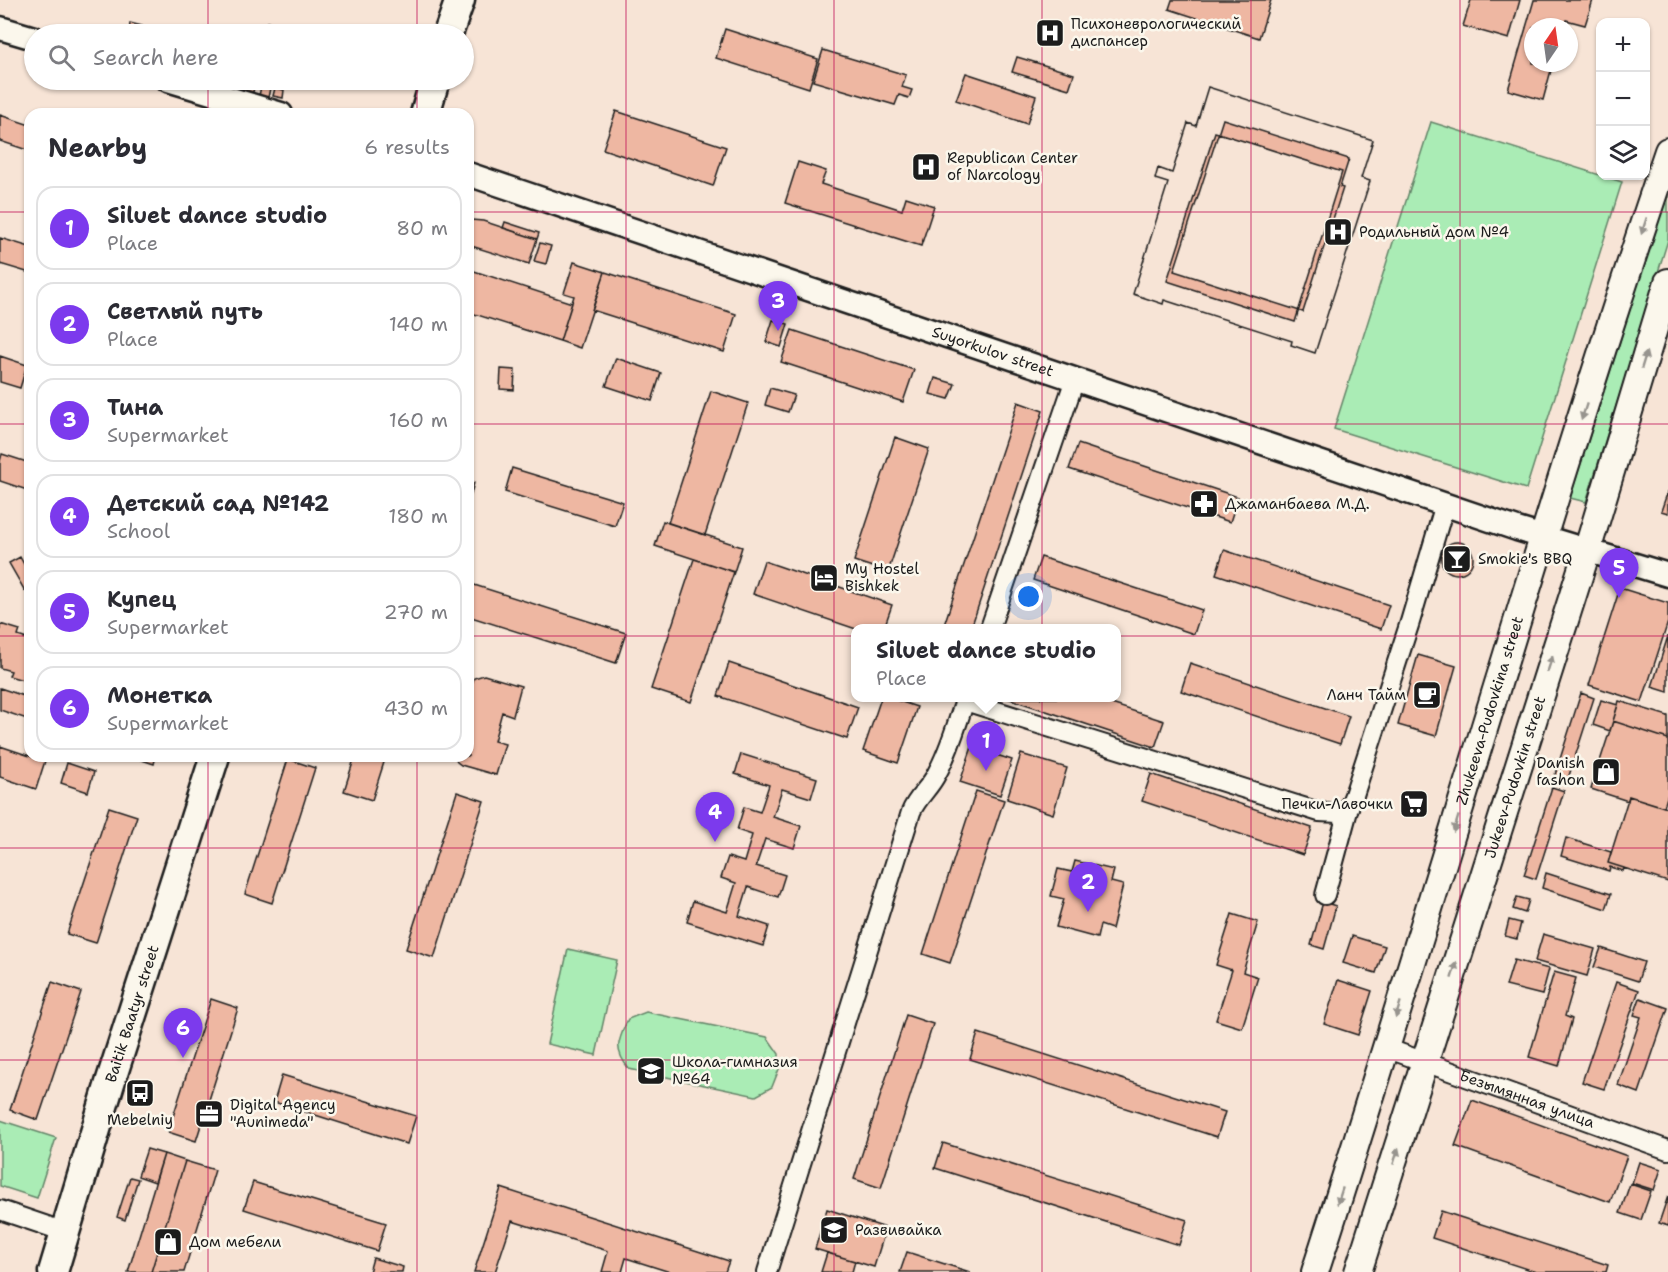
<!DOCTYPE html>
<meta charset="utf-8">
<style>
:root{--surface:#fff;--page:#f7f7f7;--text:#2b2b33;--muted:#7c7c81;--line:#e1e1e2;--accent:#7c3aed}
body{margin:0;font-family:"Shantell Sans",sans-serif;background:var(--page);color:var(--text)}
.controls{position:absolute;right:18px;top:18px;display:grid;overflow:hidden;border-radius:12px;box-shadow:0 2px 4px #0004}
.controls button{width:54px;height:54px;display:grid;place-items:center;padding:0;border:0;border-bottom:2px solid var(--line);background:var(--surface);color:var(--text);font:30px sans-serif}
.compass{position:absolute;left:1524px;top:18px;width:54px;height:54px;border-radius:50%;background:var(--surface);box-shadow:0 2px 4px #0004;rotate:13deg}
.you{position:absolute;left:1029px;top:597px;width:21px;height:21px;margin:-15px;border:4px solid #fff;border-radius:50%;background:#1a73e8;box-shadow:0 0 0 9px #1a73e833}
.badge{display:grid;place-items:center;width:39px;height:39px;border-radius:50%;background:var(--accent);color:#fff;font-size:20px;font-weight:700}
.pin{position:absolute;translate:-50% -50px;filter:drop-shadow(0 2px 3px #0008)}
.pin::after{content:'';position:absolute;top:32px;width:21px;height:18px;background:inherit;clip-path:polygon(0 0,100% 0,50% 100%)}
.popup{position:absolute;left:851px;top:624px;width:270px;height:78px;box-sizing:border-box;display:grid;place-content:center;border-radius:12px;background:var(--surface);filter:drop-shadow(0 2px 4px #0005);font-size:20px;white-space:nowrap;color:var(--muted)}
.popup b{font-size:22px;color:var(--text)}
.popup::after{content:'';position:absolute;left:50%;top:100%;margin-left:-12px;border:12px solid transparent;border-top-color:var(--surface)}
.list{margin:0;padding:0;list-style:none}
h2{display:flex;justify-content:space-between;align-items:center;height:78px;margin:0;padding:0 24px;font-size:26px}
h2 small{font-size:20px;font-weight:400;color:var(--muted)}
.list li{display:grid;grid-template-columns:39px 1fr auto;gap:18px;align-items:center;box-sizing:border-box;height:84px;margin:0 12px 12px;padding:0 12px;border:2px solid var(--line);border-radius:18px}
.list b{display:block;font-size:22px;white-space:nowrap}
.list p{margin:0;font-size:20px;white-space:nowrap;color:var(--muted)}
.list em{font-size:20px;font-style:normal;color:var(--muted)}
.icon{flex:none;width:33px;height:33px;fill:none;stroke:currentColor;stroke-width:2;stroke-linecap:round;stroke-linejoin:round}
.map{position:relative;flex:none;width:1668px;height:1272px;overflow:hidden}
.search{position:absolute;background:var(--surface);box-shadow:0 2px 4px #0004;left:24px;top:24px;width:450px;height:66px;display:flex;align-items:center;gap:15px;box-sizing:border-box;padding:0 21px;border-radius:33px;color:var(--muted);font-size:22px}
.panel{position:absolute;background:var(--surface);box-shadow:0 2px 4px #0004;left:24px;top:108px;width:450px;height:654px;border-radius:18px}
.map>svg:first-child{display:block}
.green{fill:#aaecb5;stroke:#638468;stroke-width:1.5}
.building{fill:#eeb7a2;stroke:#1c1c1c;stroke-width:1.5;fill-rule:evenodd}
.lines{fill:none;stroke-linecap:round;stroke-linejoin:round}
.minor-casing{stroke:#1c1c1c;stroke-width:22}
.tertiary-casing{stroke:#1c1c1c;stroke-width:27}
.secondary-casing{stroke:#1c1c1c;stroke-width:30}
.primary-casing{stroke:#1c1c1c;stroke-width:33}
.minor{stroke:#fbf7ec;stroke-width:18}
.tertiary{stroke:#fbf7ec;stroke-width:22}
.secondary{stroke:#fbf7ec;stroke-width:26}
.primary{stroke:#fbf7ec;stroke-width:28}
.oneway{fill:#97948e}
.grid{fill:none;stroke:#c2185b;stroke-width:1.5;stroke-opacity:0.55}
.labels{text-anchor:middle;stroke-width:5;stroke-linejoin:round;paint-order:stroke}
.poi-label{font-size:15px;fill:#1c1c1c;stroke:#fbf7ec;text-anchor:start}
.street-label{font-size:15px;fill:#1c1c1c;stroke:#fbf7ec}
</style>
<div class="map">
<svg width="1668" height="1272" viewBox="0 0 1668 1272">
<rect width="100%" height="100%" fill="#f7e4d6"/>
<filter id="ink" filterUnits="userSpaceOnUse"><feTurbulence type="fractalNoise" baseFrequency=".0167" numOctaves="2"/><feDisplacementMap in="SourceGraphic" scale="12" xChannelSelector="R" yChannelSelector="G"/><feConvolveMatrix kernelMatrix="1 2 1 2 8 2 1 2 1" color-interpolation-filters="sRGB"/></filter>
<g filter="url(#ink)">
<path class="green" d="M1431,122L1622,182L1526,489L1334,429Z
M1668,190V240L1586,502L1570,498Z
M568,949L617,960L596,1055L547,1044Z
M646,1012L767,1037L779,1054V1069L772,1087L756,1096L629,1069C613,1049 618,1041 628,1019Z
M0,1120L56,1138L37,1198L0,1186Z"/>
<path class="building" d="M1172,0H1271L1259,38L1169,9Z
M1471,0H1520L1509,39L1463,26Z
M1534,0H1593L1585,25L1566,20L1564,27H1533V63H1553L1543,100L1508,90Z
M267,22L309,34H263Z
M130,23L142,26L140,34H129Z
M725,29L818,59L809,88L716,58Z
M823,50L906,75L902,87L912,90L909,98L899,95L895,105L813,81Z
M1017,57L1074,74L1069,89L1012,72Z
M966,73L1036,96L1027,124L956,100Z
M225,80H237L233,89L223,85Z
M246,80L255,83L253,92L243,90Z
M261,86L270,88L268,98L259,96Z
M1208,87L1373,140L1361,178L1370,181L1315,353L1291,345L1292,341L1164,300L1163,304L1133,294L1168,183L1155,179L1158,168L1172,173L1188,123L1196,126ZM1215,132L1342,172L1295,322L1167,281Z
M1208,87L1373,140L1361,178L1370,181L1315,353L1291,345L1292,341L1164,300L1163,304L1133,294L1168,183L1155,179L1158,168L1172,173L1188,123L1196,126ZM1223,119L1349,159L1340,187L1343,188L1303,312L1174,271Z
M275,88L284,90L283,98L273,96Z
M616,111L726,147L713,186L603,149Z
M0,115L30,125V151L0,141Z
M798,162L826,171L821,184L902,210L906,197L934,206L921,246L785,203Z
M471,220L483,221L537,239L529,264L468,245V222Z
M505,222L539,233L537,239L503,228Z
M0,238L30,247V273L0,264Z
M540,243L551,246L546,264L534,261Z
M574,262L605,272L580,348L560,341L574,296L564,293Z
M468,269L572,303L560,341L468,312Z
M605,272L736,314L724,352L592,310Z
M773,320L788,324L781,347L766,342Z
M792,330L914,370L903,402L781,362Z
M0,356L27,365L20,388L0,382Z
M616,358L661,373L652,401L606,386Z
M501,369L515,370L514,390L500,389Z
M935,378L955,384L949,399L930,394Z
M770,388L794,395L788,412L765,405Z
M711,391L748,403L705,535L668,523Z
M1018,402L1043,411L971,628H943Z
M895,437L929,449L888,572L854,561Z
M1078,444L1238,497L1230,522L1069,469Z
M2,454L30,463V491L0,481V461Z
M512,468L623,502L615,526L505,492Z
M468,481L474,483L468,504Z
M1668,491V513L1661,511Z
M663,521L742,547L734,572L655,546Z
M1441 558a16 16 0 1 1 32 0a16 16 0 1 1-32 0Z
M1224,550L1389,605L1381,629L1216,574Z
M20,557L30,575V580L28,581L30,587L25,591L9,563Z
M1041,557L1202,610L1194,634L1033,580Z
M694,559L734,572L691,702L651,689Z
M764,561L892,605L884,628L856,629L753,594Z
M468,583L626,633L616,663L468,616Z
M1620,588L1668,603V622L1642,702L1589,685Z
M0,624L20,630L18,636L30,640V682L9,676L11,671L0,668Z
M1668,636V692L1652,687Z
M1418,655L1456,666L1436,736L1398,725Z
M729,663L858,707L847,739L718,696Z
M1190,663L1349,716L1340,744L1181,691Z
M484,675L521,686L513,716L502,712L494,741L505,744L496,775L461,765L457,762L454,756H468V695L474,678Z
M0,688L30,698V720L0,710Z
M1581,693L1594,698L1566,785L1553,781Z
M881,698H890L917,707L898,763L863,751Z
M1007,698H1093L1164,721L1155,747Z
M1601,700L1618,705L1610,731L1593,725Z
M1619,701L1668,716V739L1613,721Z
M1613,721L1668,739V794L1664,807L1629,796L1628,801L1591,789Z
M0,746L45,761L36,789L0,777Z
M972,747L1012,760L1000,795L960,782Z
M741,754L817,778L811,798L782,789L773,817L801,826L794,848L765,839L756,866L785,875L778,897L748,887L739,916L769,926L763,946L687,922L693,901L727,912L736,883L721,878L728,857L744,862L752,835L737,830L744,807L760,812L769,785L735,774Z
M1021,754L1067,768L1053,814L1007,799Z
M130,756H156L154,764Z
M355,756H386L372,800L344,791Z
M288,759L315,768L272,903L245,894Z
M67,763L94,772L88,792L61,783Z
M1151,774L1312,828L1303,855L1142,801Z
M1552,787L1564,791L1536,879L1524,875Z
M976,791L1004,800L950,963L923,954Z
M457,792L484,801L434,958L406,949Z
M1629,796L1668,808V882L1608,863Z
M109,807L137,816L96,943L67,934Z
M1566,838L1611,852L1608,863L1624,868L1623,871L1610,867L1609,871L1561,856Z
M1075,861L1114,870L1111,882L1123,885L1112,929L1100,925L1097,938L1056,927L1064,899L1051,896L1058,869L1072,872Z
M1546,873L1611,894L1606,909L1542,888Z
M1517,897L1529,900L1525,913L1513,909Z
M1323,902L1336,906L1324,949L1311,945Z
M1232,914L1258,922L1243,972L1258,977L1242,1028L1216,1020L1232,970L1216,965Z
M1509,920L1521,923L1517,939L1505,936Z
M1543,934L1595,949L1587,976L1535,961Z
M1352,936L1385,946L1376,973L1343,963Z
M1601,948L1644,962L1638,981L1594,967Z
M1514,960L1549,969L1542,995L1506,986Z
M1554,972L1576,978L1565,1016L1572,1019L1559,1066L1529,1057Z
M1338,980L1372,991L1358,1035L1324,1024Z
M52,982L81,992L38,1120L10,1110Z
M1616,982L1639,990L1604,1089L1582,1082Z
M1640,998L1668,1008L1639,1093L1618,1085L1641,1017L1634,1015Z
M211,999L238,1008L196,1141L168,1132Z
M906,1015L933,1024L881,1188L854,1179Z
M978,1033L1225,1112L1217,1137L970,1059Z
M282,1075L416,1116L407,1144L274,1102Z
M1472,1100L1627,1156L1610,1202L1455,1146Z
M943,1143L1187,1220L1179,1245L935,1168Z
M147,1149L164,1154L155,1182L138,1176Z
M164,1154L185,1161L151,1272H128Z
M185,1161L215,1170L184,1272H151Z
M1639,1162L1661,1169L1654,1190L1632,1183Z
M130,1177L138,1179L125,1220L117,1217Z
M253,1182L386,1223L377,1251L244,1209Z
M1630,1184L1651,1191L1641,1220L1620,1213Z
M501,1188L729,1261L725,1272H670L626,1258L622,1272H602L608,1251L512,1221L495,1272H474Z
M1668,1196V1226L1659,1223Z
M827,1209L886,1228L874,1267L815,1249Z
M1441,1211L1608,1265L1606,1272H1536L1432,1238Z
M907,1252L970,1272H900Z
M827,1253L855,1261L852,1272H821Z
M373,1258L403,1267L402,1272H369Z"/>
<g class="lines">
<g class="minor-casing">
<g id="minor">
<path d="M990,628L1075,379"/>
<path d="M965,701L1319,812L1338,813L1349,807L1354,795L1410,622L1445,504"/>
<path d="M1325,895L1349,807"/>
<path id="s1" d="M1386,1048L1668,1150"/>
<path d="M0,1210L65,1232"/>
<path d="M767,1272L911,812C917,797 930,788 937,773C950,750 957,722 966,698"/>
</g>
</g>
<g class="tertiary-casing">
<g id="tertiary">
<path d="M0,28L34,38"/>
<path d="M168,80L281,114"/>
<path id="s2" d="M468,174L1517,529L1668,575"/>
</g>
</g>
<g class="secondary-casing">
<g id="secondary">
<path id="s3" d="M1315,1272C1436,899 1542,522 1668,151"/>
<path id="s4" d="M1358,1272L1587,551L1668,282"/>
</g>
</g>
<g class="primary-casing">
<g id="primary">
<path d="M448,34L460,0"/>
<path d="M425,114L435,80"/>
<path id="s5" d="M53,1272L110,1083L215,756"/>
</g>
</g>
<use href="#minor" class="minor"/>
<use href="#tertiary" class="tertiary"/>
<use href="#secondary" class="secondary"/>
<use href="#primary" class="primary"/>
</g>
<defs><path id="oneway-solid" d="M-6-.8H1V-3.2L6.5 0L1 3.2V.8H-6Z" transform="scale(1.5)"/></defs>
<g class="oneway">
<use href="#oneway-solid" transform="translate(1644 226) rotate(108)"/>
<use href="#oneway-solid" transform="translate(1644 360) rotate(-73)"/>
<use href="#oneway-solid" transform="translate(1584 412) rotate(108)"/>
<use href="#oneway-solid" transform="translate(1550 664) rotate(-72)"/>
<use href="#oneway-solid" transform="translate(1456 824) rotate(107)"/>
<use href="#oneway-solid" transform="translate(1454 970) rotate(-73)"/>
<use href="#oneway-solid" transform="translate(1398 1010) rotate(107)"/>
<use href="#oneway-solid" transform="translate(1396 1156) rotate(-72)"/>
<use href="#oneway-solid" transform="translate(1340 1196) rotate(108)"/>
</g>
</g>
<path class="grid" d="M208,0V34M417,0V34M626,0V1272M834,0V1272M1042,0V1272M1251,0V1272M1460,0V1272M208,80V114M417,80V114M0,212H30M468,212H1668M0,424H30M468,424H1668M0,636H30M468,636H1668M208,756V1272M417,756V1272M0,848H1668M0,1060H1668"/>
<defs>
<g id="hospital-square" transform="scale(1.5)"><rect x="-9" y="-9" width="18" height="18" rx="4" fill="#1c1c1c" stroke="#fbf7ec"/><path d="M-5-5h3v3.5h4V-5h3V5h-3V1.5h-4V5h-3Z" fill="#fff"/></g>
<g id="pharmacy-square" transform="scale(1.5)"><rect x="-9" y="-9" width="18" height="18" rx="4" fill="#1c1c1c" stroke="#fbf7ec"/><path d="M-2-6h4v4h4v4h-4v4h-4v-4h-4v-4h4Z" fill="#fff"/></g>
<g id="bar-square" transform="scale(1.5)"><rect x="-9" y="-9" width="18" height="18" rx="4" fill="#1c1c1c" stroke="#fbf7ec"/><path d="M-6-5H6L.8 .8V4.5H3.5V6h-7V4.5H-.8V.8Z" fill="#fff"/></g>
<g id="hotel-square" transform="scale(1.5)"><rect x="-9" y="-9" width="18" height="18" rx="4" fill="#1c1c1c" stroke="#fbf7ec"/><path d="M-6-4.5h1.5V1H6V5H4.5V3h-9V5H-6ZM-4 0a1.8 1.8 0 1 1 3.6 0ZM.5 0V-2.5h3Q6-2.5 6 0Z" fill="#fff"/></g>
<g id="cafe-square" transform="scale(1.5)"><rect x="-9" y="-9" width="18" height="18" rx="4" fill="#1c1c1c" stroke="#fbf7ec"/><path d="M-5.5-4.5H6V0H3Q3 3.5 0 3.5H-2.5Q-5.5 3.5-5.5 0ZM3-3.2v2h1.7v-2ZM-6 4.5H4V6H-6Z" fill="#fff"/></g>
<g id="shop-square" transform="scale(1.5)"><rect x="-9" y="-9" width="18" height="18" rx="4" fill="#1c1c1c" stroke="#fbf7ec"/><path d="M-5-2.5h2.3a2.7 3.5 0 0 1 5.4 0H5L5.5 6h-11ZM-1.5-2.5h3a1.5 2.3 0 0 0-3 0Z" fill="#fff"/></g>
<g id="supermarket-square" transform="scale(1.5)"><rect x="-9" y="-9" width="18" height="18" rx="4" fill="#1c1c1c" stroke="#fbf7ec"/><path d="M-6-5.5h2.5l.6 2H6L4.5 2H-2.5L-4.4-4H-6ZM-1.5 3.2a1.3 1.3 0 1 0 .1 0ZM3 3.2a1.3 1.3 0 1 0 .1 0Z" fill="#fff"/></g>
<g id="school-square" transform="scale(1.5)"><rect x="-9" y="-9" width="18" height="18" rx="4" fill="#1c1c1c" stroke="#fbf7ec"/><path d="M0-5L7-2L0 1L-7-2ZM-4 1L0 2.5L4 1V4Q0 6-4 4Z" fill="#fff"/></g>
<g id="bus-square" transform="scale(1.5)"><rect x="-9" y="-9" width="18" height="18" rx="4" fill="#1c1c1c" stroke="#fbf7ec"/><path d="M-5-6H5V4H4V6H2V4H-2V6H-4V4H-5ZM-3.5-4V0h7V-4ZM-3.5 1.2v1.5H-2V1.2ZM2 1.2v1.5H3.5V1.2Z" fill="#fff"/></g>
<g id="office-square" transform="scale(1.5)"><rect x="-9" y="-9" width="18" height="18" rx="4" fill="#1c1c1c" stroke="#fbf7ec"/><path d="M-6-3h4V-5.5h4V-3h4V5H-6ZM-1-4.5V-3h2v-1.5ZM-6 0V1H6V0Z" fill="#fff"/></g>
</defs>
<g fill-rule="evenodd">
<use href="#hospital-square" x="1050" y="33"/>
<use href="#hospital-square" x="926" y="167"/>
<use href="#hospital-square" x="1338" y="232"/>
<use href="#pharmacy-square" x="1204" y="504"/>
<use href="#bar-square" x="1457" y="559"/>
<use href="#hotel-square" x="824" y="578"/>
<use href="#cafe-square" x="1427" y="695"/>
<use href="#shop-square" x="1606" y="772"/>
<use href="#supermarket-square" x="1414" y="804"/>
<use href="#school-square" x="651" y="1071"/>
<use href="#bus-square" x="140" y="1093"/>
<use href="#office-square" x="209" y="1114"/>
<use href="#school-square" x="834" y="1230"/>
<use href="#shop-square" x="168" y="1242"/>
</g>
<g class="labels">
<g class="poi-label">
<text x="1071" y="29">Психоневрологический<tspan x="1071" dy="17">диспансер</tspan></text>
<text x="947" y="163">Republican Center<tspan x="947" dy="17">of Narcology</tspan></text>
<text x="1359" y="237">Родильный дом №4</text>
<text x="1225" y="509">Джаманбаева М.Д.</text>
<text x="1478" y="564">Smokie's BBQ</text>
<text x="845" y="574">My Hostel<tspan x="845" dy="17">Bishkek</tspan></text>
<text x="1406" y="700" text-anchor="end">Ланч Тайм</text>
<text x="1585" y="768" text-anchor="end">Danish<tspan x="1585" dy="17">fashon</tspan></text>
<text x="1393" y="809" text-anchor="end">Печки-Лавочки</text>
<text x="672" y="1067">Школа-гимназия<tspan x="672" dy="17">№64</tspan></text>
<text x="230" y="1110">Digital Agency<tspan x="230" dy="17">"Aunimeda"</tspan></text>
<text x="140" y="1125" text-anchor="middle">Mebelniy</text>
<text x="855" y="1235">Развивайка</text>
<text x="189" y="1247">Дом мебели</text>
</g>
<g class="street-label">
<text dy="5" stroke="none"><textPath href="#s2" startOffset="554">Suyorkulov street</textPath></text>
<text dy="5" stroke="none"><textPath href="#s3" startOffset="588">Zhukeeva-Pudovkina street</textPath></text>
<text dy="5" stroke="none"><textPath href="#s4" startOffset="519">Jukeev-Pudovkin street</textPath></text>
<text dy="5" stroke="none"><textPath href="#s5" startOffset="270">Baitik Baatyr street</textPath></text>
<text dy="5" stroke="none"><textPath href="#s1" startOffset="150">Безымянная улица</textPath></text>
</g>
</g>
</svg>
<div class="controls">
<button>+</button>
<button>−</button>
<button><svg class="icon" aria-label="layers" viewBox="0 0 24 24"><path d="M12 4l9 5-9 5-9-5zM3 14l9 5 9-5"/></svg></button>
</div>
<svg class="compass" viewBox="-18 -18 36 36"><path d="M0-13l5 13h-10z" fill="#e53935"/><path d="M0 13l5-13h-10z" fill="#7c7c81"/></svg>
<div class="you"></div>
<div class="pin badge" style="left:986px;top:771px">1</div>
<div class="popup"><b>Siluet dance studio</b>Place</div>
<div class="pin badge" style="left:1088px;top:912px">2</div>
<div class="pin badge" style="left:778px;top:331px">3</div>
<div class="pin badge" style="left:715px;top:842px">4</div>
<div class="pin badge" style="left:1619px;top:598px">5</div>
<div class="pin badge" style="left:183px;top:1058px">6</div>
<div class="search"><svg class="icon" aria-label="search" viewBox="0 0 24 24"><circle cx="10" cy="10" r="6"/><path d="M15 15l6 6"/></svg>Search here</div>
<section class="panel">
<h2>Nearby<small>6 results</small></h2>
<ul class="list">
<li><span class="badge">1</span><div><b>Siluet dance studio</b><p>Place</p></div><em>80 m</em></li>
<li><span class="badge">2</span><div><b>Светлый путь</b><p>Place</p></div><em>140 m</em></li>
<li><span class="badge">3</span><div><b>Тина</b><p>Supermarket</p></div><em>160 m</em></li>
<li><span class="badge">4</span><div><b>Детский сад №142</b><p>School</p></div><em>180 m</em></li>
<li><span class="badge">5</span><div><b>Купец</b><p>Supermarket</p></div><em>270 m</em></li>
<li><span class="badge">6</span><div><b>Монетка</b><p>Supermarket</p></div><em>430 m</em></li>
</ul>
</section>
</div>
